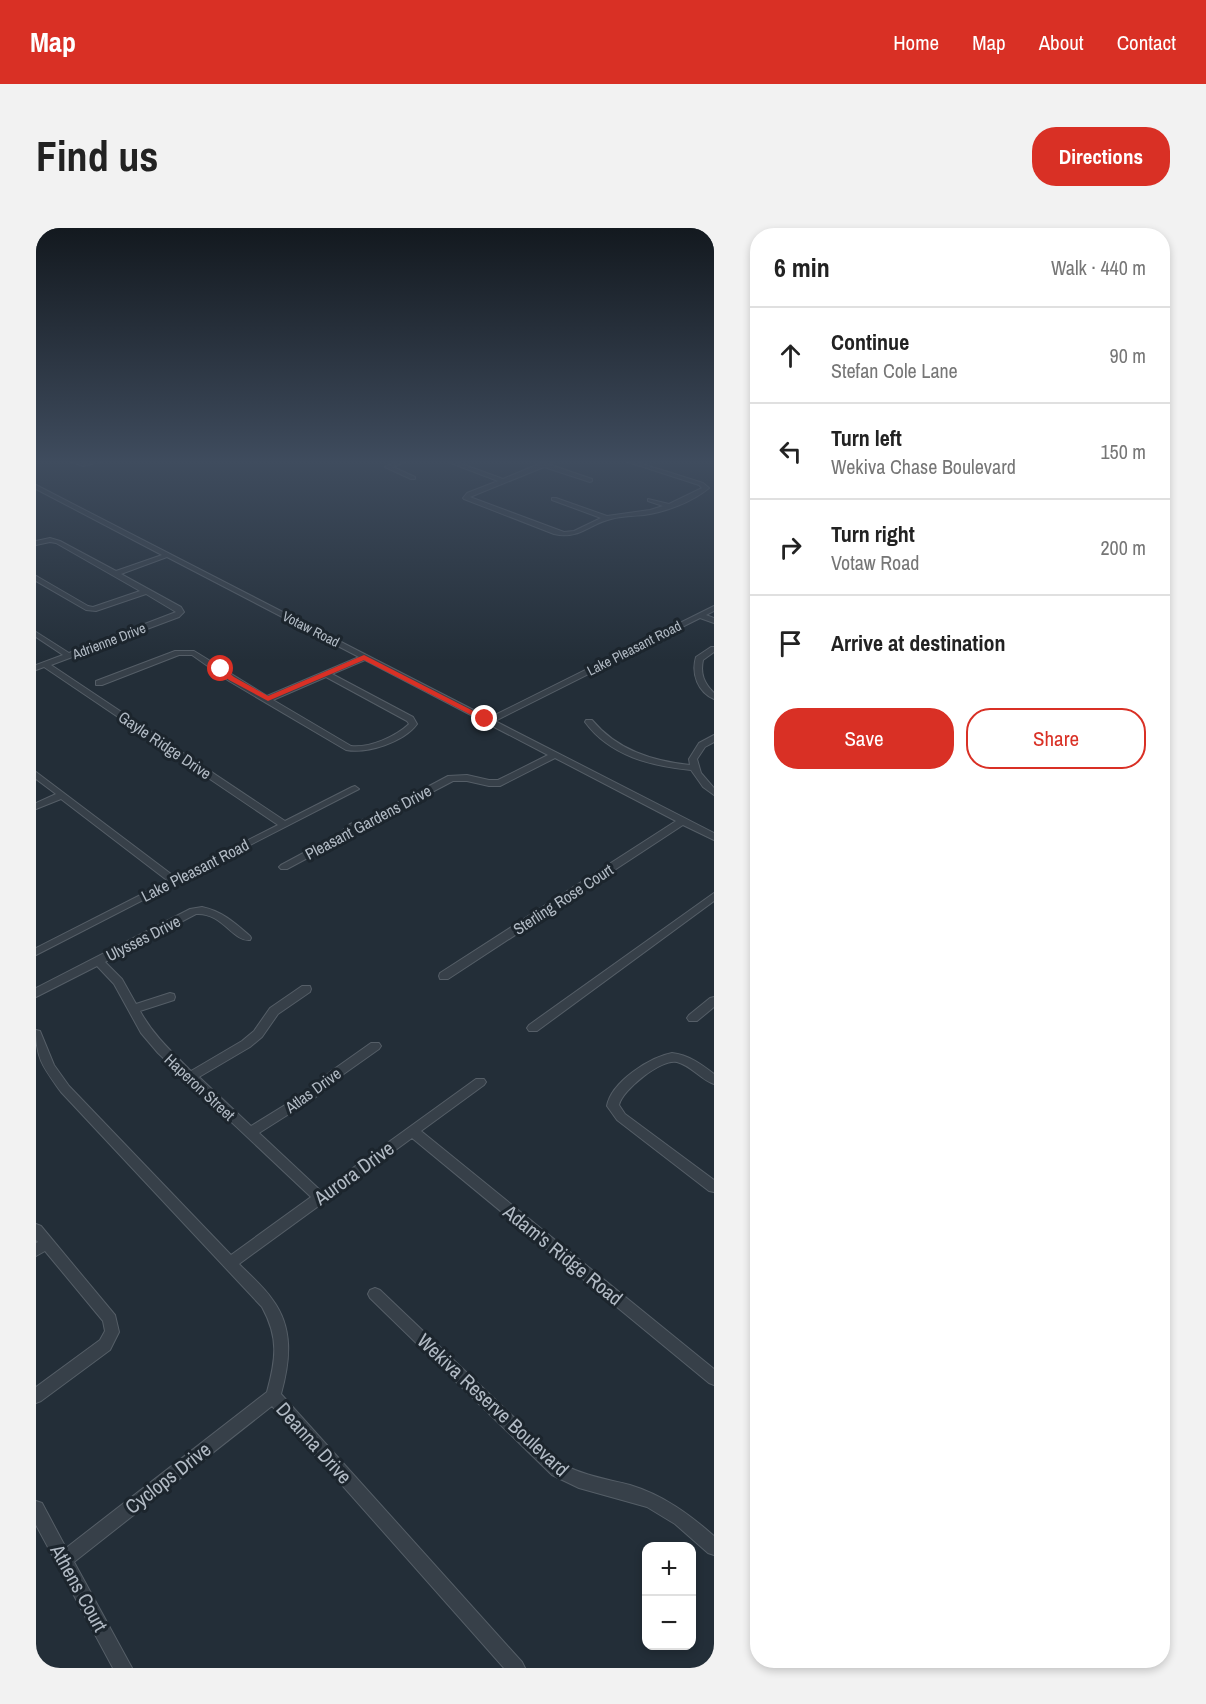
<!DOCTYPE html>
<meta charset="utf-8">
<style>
:root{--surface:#fff;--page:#f2f2f2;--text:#222;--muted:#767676;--line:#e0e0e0;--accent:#d93025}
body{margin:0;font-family:"Archivo Narrow",sans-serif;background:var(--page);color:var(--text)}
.controls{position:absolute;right:18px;bottom:18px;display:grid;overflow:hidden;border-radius:12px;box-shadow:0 3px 9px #0003}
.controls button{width:54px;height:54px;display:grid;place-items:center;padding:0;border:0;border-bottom:2px solid var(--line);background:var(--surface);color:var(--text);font:30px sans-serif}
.stop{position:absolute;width:18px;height:18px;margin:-14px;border:4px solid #d93025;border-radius:50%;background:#fff}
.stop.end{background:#d93025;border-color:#fff;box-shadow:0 2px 6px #0008}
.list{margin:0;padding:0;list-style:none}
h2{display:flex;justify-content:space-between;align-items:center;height:78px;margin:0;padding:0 24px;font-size:26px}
h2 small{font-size:20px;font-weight:400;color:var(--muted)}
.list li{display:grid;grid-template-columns:39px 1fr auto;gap:18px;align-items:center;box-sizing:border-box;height:96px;padding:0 24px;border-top:2px solid var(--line)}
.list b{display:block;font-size:22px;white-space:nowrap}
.list p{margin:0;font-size:20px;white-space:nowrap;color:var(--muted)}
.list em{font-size:20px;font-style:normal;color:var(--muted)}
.actions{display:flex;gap:12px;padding:18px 24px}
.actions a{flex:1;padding:14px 0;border:2px solid var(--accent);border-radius:24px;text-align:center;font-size:21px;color:var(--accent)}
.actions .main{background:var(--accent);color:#fff}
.icon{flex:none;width:33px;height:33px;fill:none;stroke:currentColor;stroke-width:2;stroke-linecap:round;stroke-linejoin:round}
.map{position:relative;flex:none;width:678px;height:1440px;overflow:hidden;border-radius:24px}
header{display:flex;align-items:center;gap:36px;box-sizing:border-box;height:84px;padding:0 30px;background:var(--accent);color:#fff}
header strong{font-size:28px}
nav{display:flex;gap:33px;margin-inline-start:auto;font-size:21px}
.intro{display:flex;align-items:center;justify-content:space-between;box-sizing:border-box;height:144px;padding:0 36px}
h1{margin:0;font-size:42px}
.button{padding:15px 27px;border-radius:24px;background:var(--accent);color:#fff;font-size:21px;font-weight:700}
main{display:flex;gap:36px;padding:0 36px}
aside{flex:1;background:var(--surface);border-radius:24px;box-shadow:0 3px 9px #0003}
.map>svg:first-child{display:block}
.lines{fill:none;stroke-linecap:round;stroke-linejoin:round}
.minor-casing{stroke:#555e67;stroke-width:2}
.minor{fill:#374049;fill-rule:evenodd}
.route{fill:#d93025}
.labels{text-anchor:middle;stroke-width:6;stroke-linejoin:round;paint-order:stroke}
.far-street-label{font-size:14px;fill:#b2bbc5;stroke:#1c252d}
.street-label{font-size:16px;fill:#b2bbc5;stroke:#1c252d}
.near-street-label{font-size:20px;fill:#b2bbc5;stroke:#1c252d}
</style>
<header>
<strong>Map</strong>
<nav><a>Home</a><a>Map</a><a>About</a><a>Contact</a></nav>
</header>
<div class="intro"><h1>Find us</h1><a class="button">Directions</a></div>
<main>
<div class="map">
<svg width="678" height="1440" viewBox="0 0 678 1440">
<rect width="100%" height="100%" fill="#232e38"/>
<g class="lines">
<g class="minor-casing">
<path id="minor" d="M31,232L47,234L73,232L47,238Z
M365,232H373L357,239L379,249V251H375L349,239Z
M407,232H415L467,251L512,232H519L512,236L556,251V253L554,254L508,239L434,269L528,304L538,303L565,290L516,272V270H520L571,288L614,282L627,278L612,273V271L633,276L666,260L663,257L586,232H594L667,255L673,260C656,274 630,284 608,287C597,288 586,288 575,291C553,296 543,312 518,306L428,271L427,270L431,265L462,253Z
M0,257L453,490L678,378V383L670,387L678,390V395L664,390L459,493L678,605V612L647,597L412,751H404L403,748L404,745L640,593L519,530L464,558H453L431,553H417L341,593L320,600L307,611L251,641H245L243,639L245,637L301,607L314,596L335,589L412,548L431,547L453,552H462L512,527L329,432L296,446L377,489L381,496C368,514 331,526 310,522L193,453L156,427H143L66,457H60V453L139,423H158L231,468L323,429L131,329L85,346L145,379L148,384L143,389L15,437L249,593L316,559L319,558L323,561L0,727V720L132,653L25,571L0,581V575L20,566L0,551V544L139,649L242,597L8,439L0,442V437L27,427L0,409V404L33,425L140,384L110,366L60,383L50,382L0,353V348L2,349L52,378L57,379L104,363L20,315L14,314L0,317V313L14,310L24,313L80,343L126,327L0,261ZM290,449L371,493L373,496C359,509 334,520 315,518L237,472Z
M675,419H678V424L667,432C664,446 668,455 678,465V471C662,464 655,446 660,429Z
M550,492H556C581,522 616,533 654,537L653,531L663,515L678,507V514L669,519L661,531L665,545L678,560V567L667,559L655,542C615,538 574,528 549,494Z
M678,665V673L501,803H493L491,800L493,797Z
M166,679C186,683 199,695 214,708L215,710L214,712C197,714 186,684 160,686L69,734L86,751L100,776L134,765L138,766L139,769L138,772L104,783C117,807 136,824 155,843L206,813L218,803L234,780L266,758H274L275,761L274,764L242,786L226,809L214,819L163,849L215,898L275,861L294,844L335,815H343L345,818L343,821L302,850L283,867L223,905L285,963L440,851H448L450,854L448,857L385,903L678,1141V1157L673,1155L376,910L203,1036C214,1047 227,1058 236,1071C258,1100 254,1133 245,1166L486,1434L489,1440H468L236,1178L38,1334L96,1440H77L0,1297V1273L6,1275L30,1320L231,1164C240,1131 243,1110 226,1079L25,864C8,840 0,832 0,802L4,803L18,837L33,858L195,1027L275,969L122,825L105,805L78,756L61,738L0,769V760L154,681Z
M678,769V779L661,793H653L651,790L653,787L674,770Z
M636,825C653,827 665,836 678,846V856C665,852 656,838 641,834C626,830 586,862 583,877L589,886L678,952V964L673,963L581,892L571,878C575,854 614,829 636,825Z
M0,996L5,998L79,1087L83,1104L74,1122L5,1173L0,1175V1159L64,1112L69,1103L67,1093L9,1023L0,1028V1015L2,1014L0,1012Z
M339,1060L344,1062L528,1237C549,1248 571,1251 594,1257C627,1267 653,1286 678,1308V1327L672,1325L639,1296L611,1279L543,1260L516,1247L334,1070L332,1066L334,1062Z"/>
</g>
<use href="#minor" class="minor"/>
</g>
<linearGradient id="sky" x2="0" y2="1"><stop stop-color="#13191f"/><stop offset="0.54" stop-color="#3f4c5e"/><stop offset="1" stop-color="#3f4c5e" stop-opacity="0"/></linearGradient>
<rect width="678" height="433" fill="url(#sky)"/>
<path class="route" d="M328,427L453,491L447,493L328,432L232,473L193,452L181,441L187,440L198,449L232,468Z"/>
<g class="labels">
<g class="far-street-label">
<text transform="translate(275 401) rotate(27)" y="5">Votaw Road</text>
<text transform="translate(73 413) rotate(-21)" y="5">Adrienne Drive</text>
<text transform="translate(598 420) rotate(-27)" y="5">Lake Pleasant Road</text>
</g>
<g class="street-label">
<text transform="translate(129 517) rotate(34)" y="6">Gayle Ridge Drive</text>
<text transform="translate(332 594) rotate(-28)" y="6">Pleasant Gardens Drive</text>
<text transform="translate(159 642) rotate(-27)" y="6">Lake Pleasant Road</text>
<text transform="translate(527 671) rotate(-33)" y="6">Sterling Rose Court</text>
<text transform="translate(107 710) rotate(-27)" y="6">Ulysses Drive</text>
<text transform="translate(164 859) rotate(43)" y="6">Haperon Street</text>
<text transform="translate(277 862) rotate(-36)" y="6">Atlas Drive</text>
</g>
<g class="near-street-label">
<text transform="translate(318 945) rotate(-36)" y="7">Aurora Drive</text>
<text transform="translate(527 1027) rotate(39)" y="7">Adam's Ridge Road</text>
<text transform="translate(457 1177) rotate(43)" y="7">Wekiva Reserve Boulevard</text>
<text transform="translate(278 1215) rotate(48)" y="7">Deanna Drive</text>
<text transform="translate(132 1250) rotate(-38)" y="7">Cyclops Drive</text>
<text transform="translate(43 1360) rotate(61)" y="7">Athens Court</text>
</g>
</g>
</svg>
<div class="controls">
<button>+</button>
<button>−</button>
</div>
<div class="stop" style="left:185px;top:441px"></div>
<div class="stop end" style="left:449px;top:491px"></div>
</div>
<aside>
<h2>6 min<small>Walk · 440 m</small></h2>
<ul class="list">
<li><svg class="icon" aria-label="ahead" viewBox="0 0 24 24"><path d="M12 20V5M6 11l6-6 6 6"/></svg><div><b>Continue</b><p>Stefan Cole Lane</p></div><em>90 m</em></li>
<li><svg class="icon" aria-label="left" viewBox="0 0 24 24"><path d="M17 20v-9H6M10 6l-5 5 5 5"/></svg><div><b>Turn left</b><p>Wekiva Chase Boulevard</p></div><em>150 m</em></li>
<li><svg class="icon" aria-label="right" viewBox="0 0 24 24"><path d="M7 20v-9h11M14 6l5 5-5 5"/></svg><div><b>Turn right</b><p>Votaw Road</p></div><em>200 m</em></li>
<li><svg class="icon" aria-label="arrive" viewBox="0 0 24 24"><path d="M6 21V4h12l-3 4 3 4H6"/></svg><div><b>Arrive at destination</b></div></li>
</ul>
<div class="actions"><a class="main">Save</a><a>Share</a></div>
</aside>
</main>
